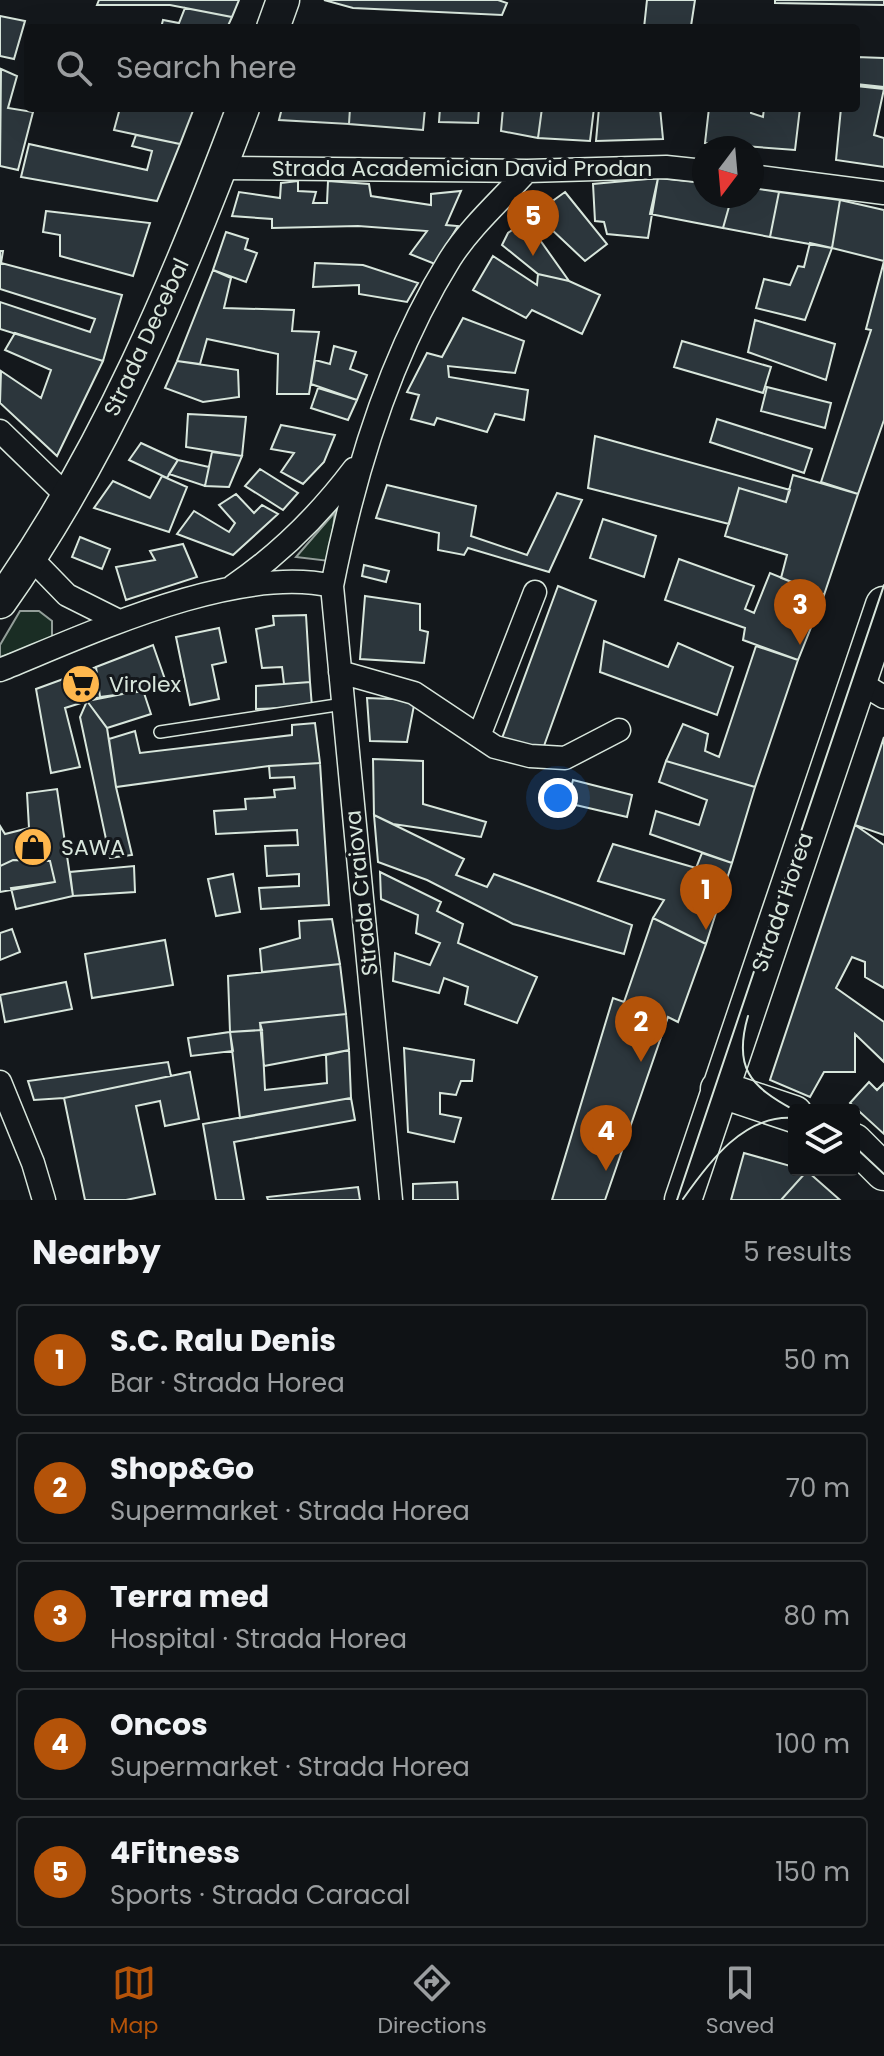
<!DOCTYPE html>
<meta charset="utf-8">
<style>
:root{--surface:#0f1215;--page:#1d2022;--text:#f1f3f6;--muted:#9b9ea0;--line:#2f3234;--accent:#b45309}
body{margin:0;font-family:Poppins,sans-serif;background:var(--page);color:var(--text)}
.controls{position:absolute;right:24px;bottom:24px;display:grid;overflow:hidden;border-radius:8px;box-shadow:0 8px 32px #0002}
.controls button{width:72px;height:72px;display:grid;place-items:center;padding:0;border:0;border-bottom:2px solid var(--line);background:var(--surface);color:var(--text);font:40px sans-serif}
.compass{position:absolute;left:692px;top:136px;width:72px;height:72px;border-radius:50%;background:var(--surface);box-shadow:0 8px 32px #0002;rotate:196deg}
.you{position:absolute;left:558px;top:798px;width:28px;height:28px;margin:-20px;border:6px solid #fff;border-radius:50%;background:#1a73e8;box-shadow:0 0 0 12px #1a73e833}
.badge{display:grid;place-items:center;width:52px;height:52px;border-radius:50%;background:var(--accent);color:#fff;font-size:26px;font-weight:700}
.pin{position:absolute;translate:-50% -66px;filter:drop-shadow(0 2px 4px #0008)}
.pin::after{content:'';position:absolute;top:42px;width:28px;height:24px;background:inherit;clip-path:polygon(0 0,100% 0,50% 100%)}
.list{margin:0;padding:0;list-style:none}
h2{display:flex;justify-content:space-between;align-items:center;height:104px;margin:0;padding:0 32px;font-size:34px}
h2 small{font-size:26px;font-weight:400;color:var(--muted)}
.list li{display:grid;grid-template-columns:52px 1fr auto;gap:24px;align-items:center;box-sizing:border-box;height:112px;margin:0 16px 16px;padding:0 16px;border:2px solid var(--line);border-radius:8px}
.list b{display:block;font-size:30px;white-space:nowrap}
.list p{margin:0;font-size:26px;white-space:nowrap;color:var(--muted)}
.list em{font-size:26px;font-style:normal;color:var(--muted)}
.icon{flex:none;width:44px;height:44px;fill:none;stroke:currentColor;stroke-width:2;stroke-linecap:round;stroke-linejoin:round}
.map{position:relative;flex:none;width:884px;height:1200px;overflow:hidden}
.search{position:absolute;background:var(--surface);box-shadow:0 8px 32px #0002;left:24px;right:24px;top:24px;height:88px;display:flex;align-items:center;gap:20px;box-sizing:border-box;padding:0 28px;border-radius:8px;color:var(--muted);font-size:30px}
.sheet{height:744px;background:var(--surface)}
nav{display:flex;justify-content:space-around;align-items:center;box-sizing:border-box;height:112px;border-top:2px solid var(--line);background:var(--surface);font-size:22px;color:var(--muted)}
nav a{display:grid;justify-items:center;gap:4px}
nav .on{color:var(--accent)}
.map>svg:first-child{display:block}
.green{fill:#1a2d24;stroke:#939e99;stroke-width:2}
.building{fill:#2c363c;stroke:#d8e6dc;stroke-width:2}
.lines{fill:none;stroke-linecap:round;stroke-linejoin:round}
.lane-casing{stroke:#d8e6dc;stroke-width:14}
.street-casing{stroke:#d8e6dc;stroke-width:25}
.secondary-casing{stroke:#d8e6dc;stroke-width:35}
.primary-casing{stroke:#d8e6dc;stroke-width:39}
.lane{stroke:#14181c;stroke-width:11}
.street{stroke:#14181c;stroke-width:22}
.secondary{stroke:#14181c;stroke-width:32}
.primary{stroke:#14181c;stroke-width:36}
.tram{stroke:#d8e6dc;stroke-width:2}
.labels{text-anchor:middle;stroke-width:6;stroke-linejoin:round;paint-order:stroke}
.street-label{font-size:22px;fill:#d8e6dc;stroke:#14181c}
.poi-label{font-size:22px;fill:#d8e6dc;stroke:#14181c;text-anchor:start}
</style>
<div class="map">
<svg width="884" height="1200" viewBox="0 0 884 1200">
<rect width="100%" height="100%" fill="#14181c"/>
<path class="green" d="M335,512L329,561L296,557Z
M20,611H39L52,621V640L0,657V645Z"/>
<path class="building" d="M99,0H239L232,17L170,5H97Z
M324,0H498L507,3L502,15L353,8Z
M647,0H695L691,26L644,28Z
M775,0H884V5L775,3Z
M185,8L232,17L227,28H161L163,20L179,23Z
M0,16L25,21L14,59L0,56Z
M856,57L884,58V87L856,84Z
M1,69L17,76L8,108L33,112L18,170L0,166Z
M856,86L884,89L874,135L884,138V167L836,160L841,108H856Z
M120,108L164,109L194,108L180,144L114,130Z
M282,108H350L349,124L279,120Z
M350,108H425L423,130L349,124Z
M440,108H479L478,123L439,122Z
M503,108H542L538,138L501,131Z
M542,108H594L590,141L538,138Z
M599,108L635,111L636,108H660L663,139L596,141Z
M709,108H751V113L763,117L764,108H800L795,150L705,143Z
M136,135L180,144L157,201L21,177L29,144L147,170L152,151L132,146Z
M658,178L704,183V196H732L723,228L650,214Z
M658,178L648,238L607,234L604,222L595,221L593,184Z
M298,181V191L316,192L313,203H327L328,181L369,184L371,196L431,205V194L461,191L446,225L458,226L435,264L410,254L427,231L358,226L272,228V219L232,216L239,192L280,198L281,183Z
M752,188L779,192L770,237L723,228L732,196H752Z
M565,192L607,244L585,261L549,227L540,240L569,281L538,274L502,245L508,233Z
M779,192L840,200L832,248L770,237Z
M840,200L884,210V420L858,494L821,482L871,330L866,329L884,261L832,248Z
M46,211L150,223L133,276L60,256V235L43,232Z
M226,232L248,239L245,249L257,253L246,282L213,270Z
M810,243L832,248L805,320L756,308L764,279L790,285L798,266L804,267Z
M0,251H3L1,263L122,295L103,361L0,329V302L90,332L95,319L0,289Z
M493,256L537,285L538,274L569,281L600,295L582,334L532,310L526,318L473,290Z
M315,263L363,265L418,283L407,302L359,294V285L313,287Z
M213,270L231,278L224,308L294,310L292,331L319,332L309,394H277L278,354L207,339L200,364L177,361Z
M463,318L524,341L515,373L448,366L449,377L528,390L524,420L495,414L487,432L437,418L434,425L411,419L419,395L407,392L427,353L442,357Z
M755,320L835,344L826,380L748,352Z
M15,333L103,361L57,456L0,403L1,371L41,398L51,370L5,350Z
M682,341L771,367L763,393L674,367Z
M334,346L356,352L350,369L367,375L357,400L311,384L315,360L330,364Z
M177,361L238,370L239,397L203,402L165,388Z
M767,387L831,403L825,428L761,411Z
M318,388L357,400L348,420L311,408Z
M188,414L246,417L242,456L186,447Z
M717,419L812,449L804,473L710,442Z
M281,425L335,435L324,462L303,484L281,472L294,453L271,449Z
M595,436L790,490L786,502L739,488L729,524L588,488Z
M141,443L178,460L167,478L129,460Z
M212,452L242,456L229,487L205,486Z
M178,460L209,467L205,486L169,474Z
M260,469L298,493L283,510L245,486Z
M793,475L858,494L824,595L781,578L787,555L725,536L739,488L786,502Z
M162,476L187,487L169,532L94,508L113,481L150,498Z
M387,485L476,506L471,536L527,555L557,493L582,500L549,572L468,548L464,555L438,550L439,533L376,518Z
M236,494L254,513L262,505L278,514L233,555L177,534L194,511L229,532L235,523L219,505Z
M603,519L656,536L644,577L590,558Z
M80,537L110,549L102,569L72,557Z
M183,544L197,577L126,600L116,567L155,560L150,551Z
M679,559L754,586L745,609L754,613L770,573L824,595L798,660L743,640L745,628L665,600Z
M364,565L389,571L386,582L362,576Z
M558,586L596,601L540,757L501,741Z
M365,596L420,604V630L428,632L424,663L360,659Z
M306,615L310,682L284,684L282,667L262,668L256,629L274,625L273,616Z
M219,628L226,662L212,665L219,699L190,705L176,637Z
M604,641L668,667L678,643L733,667L717,715L600,672Z
M153,645L168,688L100,697L96,667Z
M756,646L798,660L755,787L666,761L683,724L708,734L705,751L719,757Z
M96,667L100,697L65,708L80,767L51,773L36,689Z
M310,682L312,707L256,709V686Z
M143,690L151,714L107,728L87,701Z
M367,698L415,700L407,742L370,741Z
M87,701L107,728L116,787L132,855L110,858L80,717Z
M315,723L320,763L269,766L116,787L109,739L135,731L140,753L292,735V725Z
M884,737V835L855,825Z
M373,759L423,761V804L486,822L481,837L393,824L374,815Z
M666,761L755,787L732,863L650,834L656,811L699,825L707,800L659,782Z
M320,763L329,905L261,909L259,888L299,886V874L267,876L265,846L298,845L297,830L216,834L214,811L246,809L245,799L275,797L274,790L295,788L294,777L270,778L269,766Z
M573,780L632,795L627,817L567,803Z
M57,789L73,896L16,909L11,888L55,882L50,861L13,860L0,866V826L5,834L29,828L27,793Z
M374,815L464,859L456,875L487,887L494,874L632,925L624,954L513,924L427,880L378,862Z
M855,825L884,845V988L865,977V962L852,957L836,988L884,1022V1062L855,1034V1072H824L810,1097L770,1080Z
M613,844L696,868L702,853L732,863L706,944L653,918L664,900L598,881Z
M13,860L50,861L55,882L0,892V866Z
M134,866L135,892L73,896L70,872Z
M380,872L441,902L437,911L463,924L458,943L537,977L517,1023L465,1004L468,987L444,978L439,993L393,981L395,953L430,965L440,943L416,933L418,915L381,899Z
M233,874L240,912L216,916L208,879Z
M653,918L706,944L678,1022L668,1017L605,1200H552L613,998L624,1002Z
M332,919L340,964L262,972L260,949L300,938L299,921Z
M12,929L20,952L0,960V933Z
M165,940L173,985L92,998L85,954Z
M340,964L346,1014L260,1023L262,1030L230,1032L228,976Z
M66,982L72,1009L5,1022L0,995Z
M346,1014L349,1050L264,1066L260,1023Z
M262,1030L265,1090L327,1083L326,1055L349,1050L351,1098L240,1118L230,1032Z
M230,1032L233,1051L191,1056L188,1038Z
M404,1048L474,1060L472,1081H461L456,1095L440,1093V1114L461,1118L454,1142L408,1132Z
M168,1062L171,1076L64,1098L34,1100L28,1081Z
M190,1072L199,1119L165,1126L160,1101L136,1106L155,1194L126,1200H85L64,1098Z
M869,1082L877,1090L884,1083V1134L850,1103Z
M351,1098L355,1120L234,1142L244,1200H216L203,1124Z
M744,1153L794,1167V1170L807,1171L781,1200H731Z
M807,1171L840,1200H781Z
M457,1182L458,1200H413V1184Z
M358,1187L360,1200H268L267,1197Z"/>
<g class="lines">
<g class="lane-casing">
<path id="lane" d="M160,732L343,704"/>
</g>
<g class="street-casing">
<path id="street" d="M221,168L527,171L666,167L704,171
M752,176L884,193
M0,431L67,496
M31,558L67,595L119,621
M233,586C280,554 320,514 354,469
M332,586L391,1200
M0,670C89,634 236,564 332,586C354,474 389,357 450,259C470,227 502,199 527,171
M340,672L414,693L495,747L530,756L565,758L619,730
M857,681L884,697
M479,736L535,592
M0,1082L33,1163L44,1200"/>
</g>
<g class="secondary-casing">
<path id="secondary" d="M273,28L283,0
M0,602C106,453 179,279 243,108"/>
</g>
<g class="primary-casing">
<path id="primary" d="M719,1089L794,1114
M854,1142L884,1172
M683,1200L884,605"/>
</g>
<use href="#lane" class="lane"/>
<use href="#street" class="street"/>
<use href="#secondary" class="secondary"/>
<use href="#primary" class="primary"/>
<path class="tram" d="M748,1016C733,1068 750,1086 794,1110
M854,1146L884,1174
M683,1199C709,1162 744,1114 794,1118
M677,1200L884,585"/>
</g>
<defs>
<g id="supermarket-disc" transform="scale(2)"><circle r="9.5" fill="#ffb74d" stroke="#14181c"/><path d="M-6-5.5h2.5l.6 2H6L4.5 2H-2.5L-4.4-4H-6ZM-1.5 3.2a1.3 1.3 0 1 0 .1 0ZM3 3.2a1.3 1.3 0 1 0 .1 0Z" fill="#111"/></g>
<g id="shop-disc" transform="scale(2)"><circle r="9.5" fill="#ffb74d" stroke="#14181c"/><path d="M-5-2.5h2.3a2.7 3.5 0 0 1 5.4 0H5L5.5 6h-11ZM-1.5-2.5h3a1.5 2.3 0 0 0-3 0Z" fill="#111"/></g>
</defs>
<g fill-rule="evenodd">
<use href="#supermarket-disc" x="81" y="684"/>
<use href="#shop-disc" x="33" y="847"/>
</g>
<g class="labels">
<g class="street-label">
<text x="462" y="176">Strada Academician David Prodan</text>
<text transform="translate(146 337) rotate(-65)" y="8">Strada Decebal</text>
<text transform="translate(361 893) rotate(-96)" y="8">Strada Craiova</text>
<text transform="translate(782 902) rotate(-71)" y="8">Strada Horea</text>
</g>
<g class="poi-label">
<text x="109" y="692">Virolex</text>
<text x="61" y="855">SAWA</text>
</g>
</g>
</svg>
<div class="controls">
<button><svg class="icon" aria-label="layers" viewBox="0 0 24 24"><path d="M12 4l9 5-9 5-9-5zM3 14l9 5 9-5"/></svg></button>
</div>
<svg class="compass" viewBox="-18 -18 36 36"><path d="M0-13l5 13h-10z" fill="#e53935"/><path d="M0 13l5-13h-10z" fill="#9b9ea0"/></svg>
<div class="you"></div>
<div class="pin badge" style="left:706px;top:930px">1</div>
<div class="pin badge" style="left:641px;top:1062px">2</div>
<div class="pin badge" style="left:800px;top:645px">3</div>
<div class="pin badge" style="left:606px;top:1171px">4</div>
<div class="pin badge" style="left:533px;top:256px">5</div>
<div class="search"><svg class="icon" aria-label="search" viewBox="0 0 24 24"><circle cx="10" cy="10" r="6"/><path d="M15 15l6 6"/></svg>Search here</div>
</div>
<section class="sheet">
<h2>Nearby<small>5 results</small></h2>
<ul class="list">
<li><span class="badge">1</span><div><b>S.C. Ralu Denis</b><p>Bar · Strada Horea</p></div><em>50 m</em></li>
<li><span class="badge">2</span><div><b>Shop&amp;Go</b><p>Supermarket · Strada Horea</p></div><em>70 m</em></li>
<li><span class="badge">3</span><div><b>Terra med</b><p>Hospital · Strada Horea</p></div><em>80 m</em></li>
<li><span class="badge">4</span><div><b>Oncos</b><p>Supermarket · Strada Horea</p></div><em>100 m</em></li>
<li><span class="badge">5</span><div><b>4Fitness</b><p>Sports · Strada Caracal</p></div><em>150 m</em></li>
</ul>
</section>
<nav>
<a class="on"><svg class="icon" aria-label="map" viewBox="0 0 24 24"><path d="M3 6l6-2 6 2 6-2v14l-6 2-6-2-6 2zM9 4v14M15 6v14"/></svg>Map</a>
<a><svg class="icon" aria-label="directions" viewBox="0 0 24 24"><path d="M12 3l9 9-9 9-9-9zM9 14v-3h6M13 9l2 2-2 2"/></svg>Directions</a>
<a><svg class="icon" aria-label="saved" viewBox="0 0 24 24"><path d="M7 4h10v16l-5-4-5 4z"/></svg>Saved</a>
</nav>
